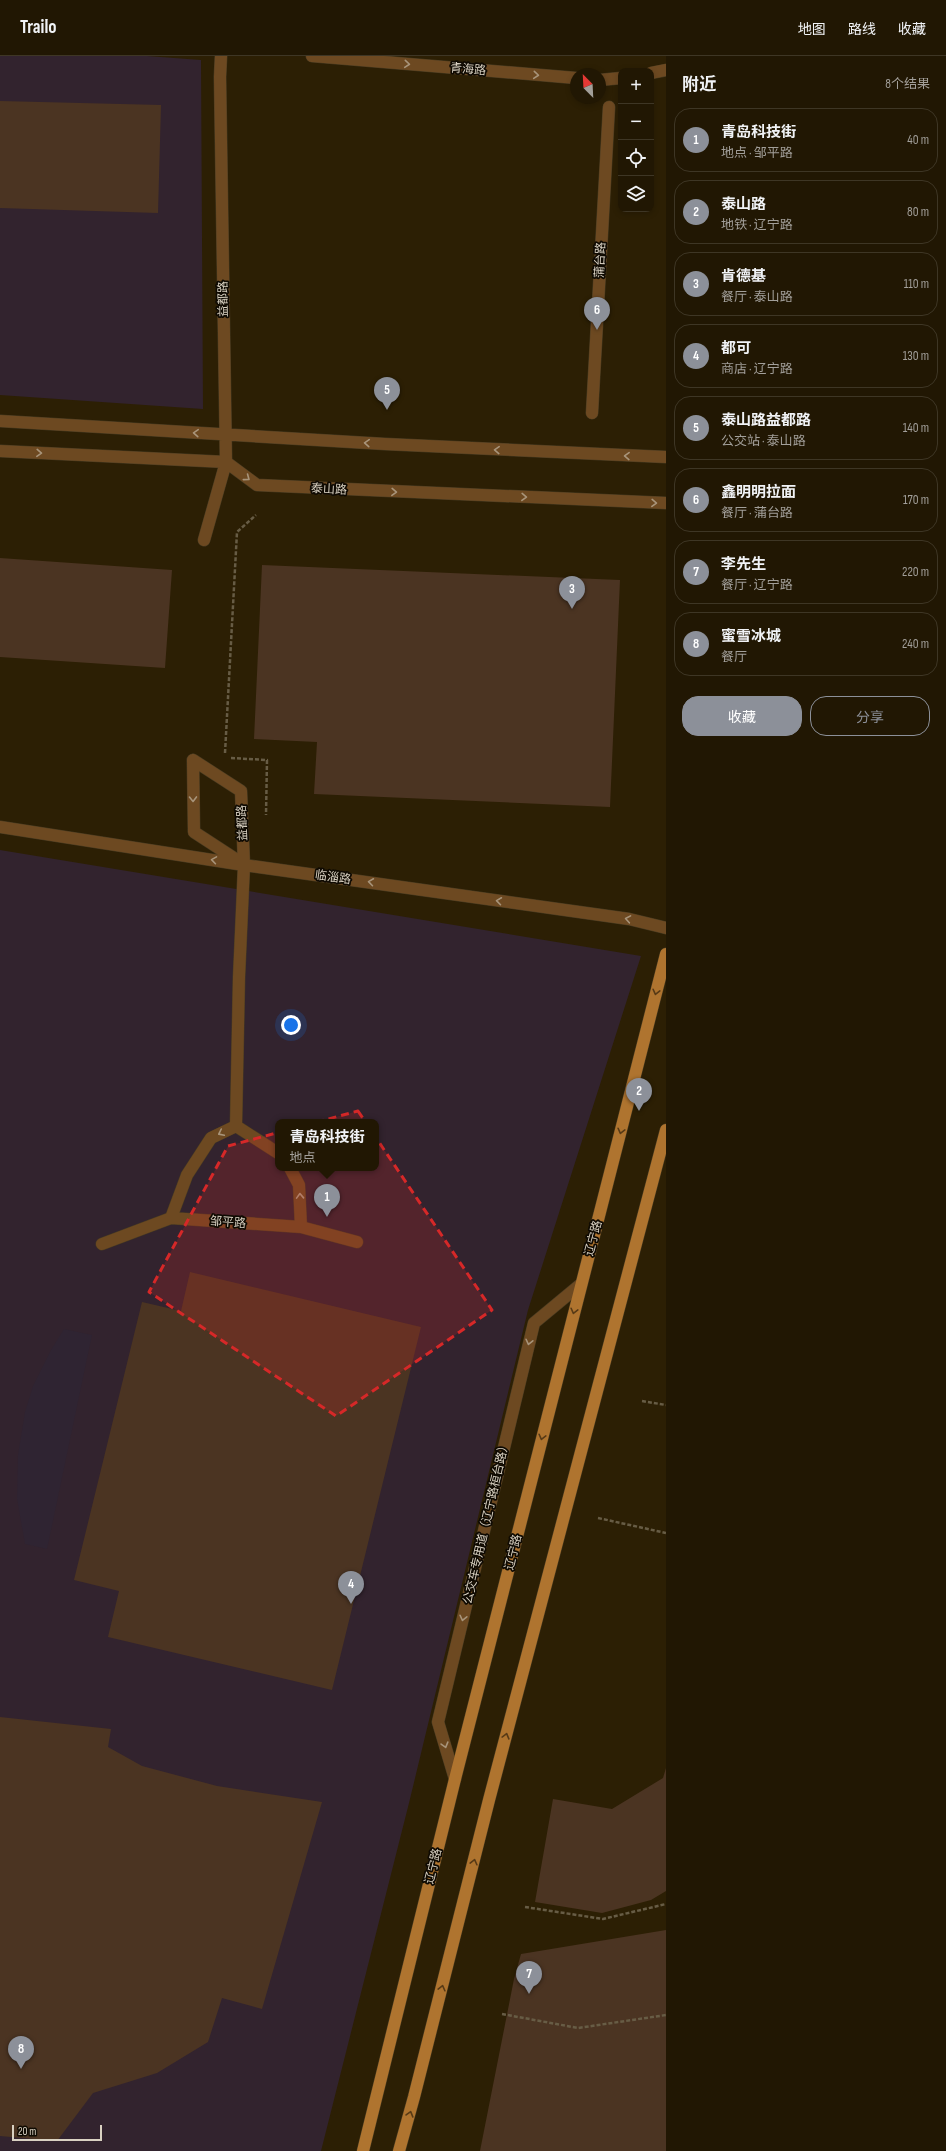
<!DOCTYPE html>
<html lang="zh">
<meta charset="utf-8">
<style>
:root{--surface:#211703;--page:#2d2412;--text:#f1f3f6;--muted:#a29f9a;--line:#3e3625;--accent:#8c9099}
body{margin:0;font-family:"Sofia Sans Condensed","Noto Sans SC",sans-serif;background:var(--page);color:var(--text)}
.controls{position:absolute;right:12px;top:12px;display:grid;overflow:hidden;border-radius:8px;box-shadow:0 2px 6px #0003}
.controls button{width:36px;height:36px;display:grid;place-items:center;padding:0;border:0;border-bottom:1px solid var(--line);background:var(--surface);color:var(--text);font:20px sans-serif}
.compass{position:absolute;left:570px;top:12px;width:36px;height:36px;border-radius:50%;background:var(--surface);box-shadow:0 2px 6px #0003;rotate:336deg}
.scale{position:absolute;left:12px;bottom:10px;width:90px;box-sizing:border-box;padding-left:4px;border:2px solid #d9d1c2;border-top:0;font-size:11px;line-height:14px;white-space:nowrap;color:#d9d1c2;-webkit-text-stroke:3px #0f0a02;paint-order:stroke}
.you{position:absolute;left:291px;top:969px;width:14px;height:14px;margin:-10px;border:3px solid #fff;border-radius:50%;background:#1a73e8;box-shadow:0 0 0 6px #1a73e833}
.badge{display:grid;place-items:center;width:26px;height:26px;border-radius:50%;background:var(--accent);color:#fff;font-size:13px;font-weight:700}
.pin{position:absolute;translate:-50% -33px;filter:drop-shadow(0 1px 2px #0008)}
.pin::after{content:'';position:absolute;top:21px;width:14px;height:12px;background:inherit;clip-path:polygon(0 0,100% 0,50% 100%)}
.popup{position:absolute;left:275px;top:1063px;width:104px;height:52px;box-sizing:border-box;display:grid;place-content:center;border-radius:8px;background:var(--surface);filter:drop-shadow(0 1px 3px #0005);font-size:13px;white-space:nowrap;color:var(--muted)}
.popup b{font-size:15px;color:var(--text)}
.popup::after{content:'';position:absolute;left:50%;top:100%;margin-left:-8px;border:8px solid transparent;border-top-color:var(--surface)}
.list{margin:0;padding:0;list-style:none}
h2{display:flex;justify-content:space-between;align-items:center;height:52px;margin:0;padding:0 16px;font-size:17px}
h2 small{font-size:13px;font-weight:400;color:var(--muted)}
.list li{display:grid;grid-template-columns:26px 1fr auto;gap:12px;align-items:center;box-sizing:border-box;height:64px;margin:0 8px 8px;padding:0 8px;border:1px solid var(--line);border-radius:16px}
.list b{display:block;font-size:15px;white-space:nowrap}
.list p{margin:0;font-size:13px;white-space:nowrap;color:var(--muted)}
.list em{font-size:13px;font-style:normal;color:var(--muted)}
.actions{display:flex;gap:8px;padding:12px 16px}
.actions a{flex:1;padding:9px 0;border:1px solid var(--accent);border-radius:16px;text-align:center;font-size:14px;color:var(--accent)}
.actions .main{background:var(--accent);color:#fff}
.icon{flex:none;width:22px;height:22px;fill:none;stroke:currentColor;stroke-width:2;stroke-linecap:round;stroke-linejoin:round}
.map{position:relative;flex:none;width:666px;height:2095px;overflow:hidden}
header{display:flex;align-items:center;gap:24px;box-sizing:border-box;height:56px;padding:0 20px;background:var(--surface);border-bottom:1px solid var(--line)}
header strong{font-size:19px}
nav{display:flex;gap:22px;margin-inline-start:auto;font-size:14px}
main{display:flex}
aside{flex:1;background:var(--surface)}
.map>svg:first-child{display:block}
.commercial{fill:#32232e;fill-rule:evenodd}
.industrial{fill:#2f2432}
.building{fill:#4b3422}
.lines{fill:none;stroke-linecap:round;stroke-linejoin:round}
.minor-casing{stroke:#483b22;stroke-width:13}
.major-casing{stroke:#483b22;stroke-width:13}
.path{stroke:#675c45;stroke-width:2.5;stroke-dasharray:4 2;stroke-linecap:butt}
.minor{stroke:#6d4921;stroke-width:12}
.major{stroke:#af742f;stroke-width:12}
.oneway{stroke:#a8947a}
.oneway2{stroke:#573a16}
.marked{fill:#d62828;fill-opacity:0.2;stroke:#d62828;stroke-width:3;stroke-dasharray:8 5;stroke-linejoin:round}
.labels{text-anchor:middle;stroke-width:3.5;stroke-linejoin:round;paint-order:stroke}
.street-label{font-size:12px;fill:#d9d1c2;stroke:#0f0a02}
</style>
<header>
<strong>Trailo</strong>
<nav><a>地图</a><a>路线</a><a>收藏</a></nav>
</header>
<main>
<div class="map">
<svg width="666" height="2095" viewBox="0 0 666 2095">
<rect width="100%" height="100%" fill="#2c1f04"/>
<path class="commercial" d="M0,0H147L201,4L203,353L0,339Z
M0,794L641,900L528,1254L409,1747L321,2095H0ZM278,1066H376V1112H278Z"/>
<path class="industrial" d="M64,1273L92,1279L47,1493L25,1488L17,1443L18,1399L25,1356L33,1330L51,1294Z"/>
<path class="building" d="M0,45L161,49L158,157L0,152Z
M0,502L172,514L165,612L0,601Z
M262,509L620,524L610,751L314,738L317,686L254,683Z
M190,1216L421,1271L332,1634L108,1581L119,1535L74,1524L142,1246L181,1255Z
M0,1661L111,1673L108,1691L142,1710L217,1730L322,1746L262,1953L222,1942L208,1986L157,2017L93,2037L57,2085L0,2080Z
M666,1712V1835L651,1844L602,1857L535,1846L553,1743L612,1753L663,1722Z
M666,1874V2095H480L514,1923L521,1898Z"/>
<g class="lines">
<g class="minor-casing">
<path id="minor" d="M312,0L576,22
M651,17L666,14
M600,24L621,22
M592,357L609,51
M0,365L385,388L666,401
M0,395L226,406L257,429L666,447
M204,484L226,406L220,21L221,0
M193,704L241,735L244,809L239,921L236,1070
M193,704L194,776L240,806
M0,771L244,809L629,863L666,872
M290,1112L299,1129L301,1171
M171,1162L187,1119L211,1082L236,1070L278,1097
M102,1188L171,1162L301,1171L357,1186
M455,1723L438,1666L534,1267L581,1228"/>
</g>
<g class="major-casing">
<path id="major" d="M363,2095L455,1723L666,898
M399,2095L414,2041L489,1744L666,1074"/>
</g>
<path class="path" d="M225,697L237,476L256,459
M231,702L267,704L266,759
M642,1345L666,1349
M598,1462L666,1477
M525,1851L603,1863L666,1848
M502,1958L578,1972L666,1959"/>
<use href="#minor" class="minor"/>
<use href="#major" class="major"/>
</g>
<defs><path id="oneway-chevron" d="M-2-3.5L2.5 0L-2 3.5" fill="none" stroke-width="1.6" stroke-linecap="round" stroke-linejoin="round"/></defs>
<g class="oneway">
<use href="#oneway-chevron" transform="translate(407 8) rotate(5)"/>
<use href="#oneway-chevron" transform="translate(536 19) rotate(5)"/>
<use href="#oneway-chevron" transform="translate(196 377) rotate(-176)"/>
<use href="#oneway-chevron" transform="translate(367 387) rotate(-176)"/>
<use href="#oneway-chevron" transform="translate(497 394) rotate(-177)"/>
<use href="#oneway-chevron" transform="translate(39 397) rotate(3)"/>
<use href="#oneway-chevron" transform="translate(627 400) rotate(-178)"/>
<use href="#oneway-chevron" transform="translate(247 422) rotate(37)"/>
<use href="#oneway-chevron" transform="translate(394 436) rotate(2)"/>
<use href="#oneway-chevron" transform="translate(524 441) rotate(2)"/>
<use href="#oneway-chevron" transform="translate(654 447) rotate(2)"/>
<use href="#oneway-chevron" transform="translate(193 743) rotate(89)"/>
<use href="#oneway-chevron" transform="translate(214 804) rotate(-171)"/>
<use href="#oneway-chevron" transform="translate(371 826) rotate(-172)"/>
<use href="#oneway-chevron" transform="translate(499 845) rotate(-172)"/>
<use href="#oneway-chevron" transform="translate(628 863) rotate(-170)"/>
<use href="#oneway-chevron" transform="translate(221 1077) rotate(154)"/>
<use href="#oneway-chevron" transform="translate(300 1140) rotate(-92)"/>
<use href="#oneway-chevron" transform="translate(529 1286) rotate(103)"/>
<use href="#oneway-chevron" transform="translate(463 1562) rotate(103)"/>
<use href="#oneway-chevron" transform="translate(445 1689) rotate(74)"/>
</g>
<g class="oneway2">
<use href="#oneway-chevron" transform="translate(656 936) rotate(104)"/>
<use href="#oneway-chevron" transform="translate(621 1075) rotate(104)"/>
<use href="#oneway-chevron" transform="translate(574 1255) rotate(104)"/>
<use href="#oneway-chevron" transform="translate(542 1381) rotate(104)"/>
<use href="#oneway-chevron" transform="translate(506 1680) rotate(-75)"/>
<use href="#oneway-chevron" transform="translate(474 1806) rotate(-76)"/>
<use href="#oneway-chevron" transform="translate(442 1932) rotate(-76)"/>
<use href="#oneway-chevron" transform="translate(410 2058) rotate(-74)"/>
</g>
<path class="marked" d="M358,1055L492,1254L336,1360L149,1236L228,1090Z"/>
<g class="labels">
<g class="street-label">
<text transform="translate(468 13) rotate(5)" y="4">青海路</text>
<text transform="translate(600 204) rotate(-87)" y="4">蒲台路</text>
<text transform="translate(223 243) rotate(-91)" y="4">益都路</text>
<text transform="translate(329 433) rotate(3)" y="4">泰山路</text>
<text transform="translate(242 767) rotate(-92)" y="4">益都路</text>
<text transform="translate(333 821) rotate(8)" y="4">临淄路</text>
<text transform="translate(228 1166) rotate(4)" y="4">邹平路</text>
<text transform="translate(593 1182) rotate(-75)" y="4">辽宁路</text>
<text transform="translate(486 1466) rotate(-77)" y="4">公交车专用道（辽宁路桓台路）</text>
<text transform="translate(513 1496) rotate(-76)" y="4">辽宁路</text>
<text transform="translate(433 1810) rotate(-76)" y="4">辽宁路</text>
</g>
</g>
</svg>
<div class="controls">
<button>+</button>
<button>−</button>
<button><svg class="icon" aria-label="locate" viewBox="0 0 24 24"><circle cx="12" cy="12" r="6"/><path d="M12 2v4M12 18v4M2 12h4M18 12h4"/></svg></button>
<button><svg class="icon" aria-label="layers" viewBox="0 0 24 24"><path d="M12 4l9 5-9 5-9-5zM3 14l9 5 9-5"/></svg></button>
</div>
<svg class="compass" viewBox="-18 -18 36 36"><path d="M0-13l5 13h-10z" fill="#e53935"/><path d="M0 13l5-13h-10z" fill="#a29f9a"/></svg>
<div class="scale">20 m</div>
<div class="you"></div>
<div class="pin badge" style="left:327px;top:1161px">1</div>
<div class="popup"><b>青岛科技街</b>地点</div>
<div class="pin badge" style="left:639px;top:1055px">2</div>
<div class="pin badge" style="left:572px;top:553px">3</div>
<div class="pin badge" style="left:351px;top:1548px">4</div>
<div class="pin badge" style="left:387px;top:354px">5</div>
<div class="pin badge" style="left:597px;top:274px">6</div>
<div class="pin badge" style="left:529px;top:1938px">7</div>
<div class="pin badge" style="left:21px;top:2013px">8</div>
</div>
<aside>
<h2>附近<small>8个结果</small></h2>
<ul class="list">
<li><span class="badge">1</span><div><b>青岛科技街</b><p>地点 · 邹平路</p></div><em>40 m</em></li>
<li><span class="badge">2</span><div><b>泰山路</b><p>地铁 · 辽宁路</p></div><em>80 m</em></li>
<li><span class="badge">3</span><div><b>肯德基</b><p>餐厅 · 泰山路</p></div><em>110 m</em></li>
<li><span class="badge">4</span><div><b>都可</b><p>商店 · 辽宁路</p></div><em>130 m</em></li>
<li><span class="badge">5</span><div><b>泰山路益都路</b><p>公交站 · 泰山路</p></div><em>140 m</em></li>
<li><span class="badge">6</span><div><b>鑫明明拉面</b><p>餐厅 · 蒲台路</p></div><em>170 m</em></li>
<li><span class="badge">7</span><div><b>李先生</b><p>餐厅 · 辽宁路</p></div><em>220 m</em></li>
<li><span class="badge">8</span><div><b>蜜雪冰城</b><p>餐厅</p></div><em>240 m</em></li>
</ul>
<div class="actions"><a class="main">收藏</a><a>分享</a></div>
</aside>
</main>
